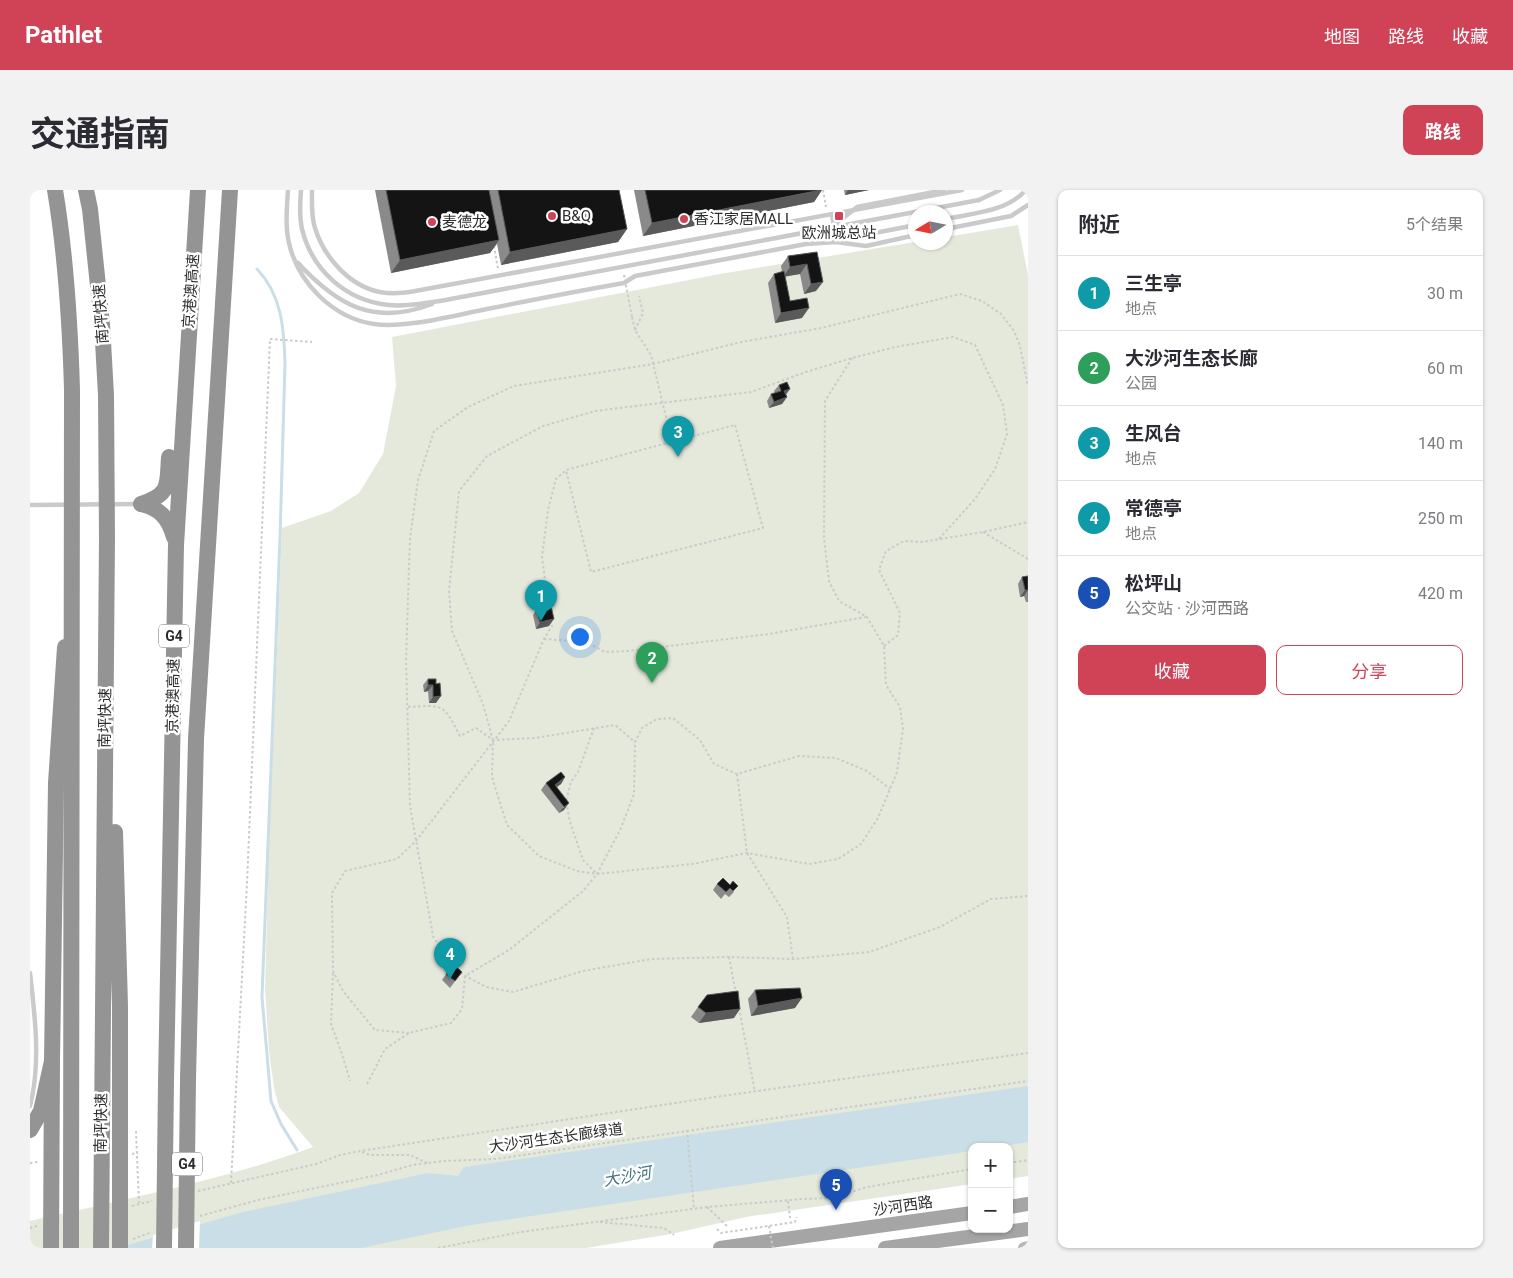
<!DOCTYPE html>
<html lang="zh">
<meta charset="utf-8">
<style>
:root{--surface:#fff;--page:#f2f2f3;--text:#2b2b33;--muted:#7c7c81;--line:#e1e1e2;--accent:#d04357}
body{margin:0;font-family:Roboto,"Noto Sans SC",sans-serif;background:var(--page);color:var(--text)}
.controls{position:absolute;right:15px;bottom:15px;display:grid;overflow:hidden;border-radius:10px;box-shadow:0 1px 4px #0004}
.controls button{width:45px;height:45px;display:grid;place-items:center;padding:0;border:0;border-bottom:1px solid var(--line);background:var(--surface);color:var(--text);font:25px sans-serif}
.compass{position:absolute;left:878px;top:15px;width:45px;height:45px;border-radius:50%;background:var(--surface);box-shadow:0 1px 4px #0004;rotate:260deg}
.you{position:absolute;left:549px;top:446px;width:18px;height:18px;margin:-12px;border:4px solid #fff;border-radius:50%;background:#1a73e8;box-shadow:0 0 0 8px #1a73e833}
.badge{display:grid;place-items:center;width:32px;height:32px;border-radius:50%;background:var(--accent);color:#fff;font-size:16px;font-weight:700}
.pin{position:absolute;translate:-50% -41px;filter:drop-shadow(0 1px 2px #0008)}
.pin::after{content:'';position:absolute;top:26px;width:18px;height:15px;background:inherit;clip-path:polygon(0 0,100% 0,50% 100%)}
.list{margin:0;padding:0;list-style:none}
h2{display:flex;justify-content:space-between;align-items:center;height:65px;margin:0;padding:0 20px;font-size:21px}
h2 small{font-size:16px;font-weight:400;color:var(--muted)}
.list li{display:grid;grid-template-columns:32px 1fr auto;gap:15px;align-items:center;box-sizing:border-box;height:75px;padding:0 20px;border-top:1px solid var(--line)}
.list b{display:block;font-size:19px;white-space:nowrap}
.list p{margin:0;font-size:16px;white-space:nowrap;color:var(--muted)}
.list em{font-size:16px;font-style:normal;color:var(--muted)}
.actions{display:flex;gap:10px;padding:15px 20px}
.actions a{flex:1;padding:11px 0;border:1px solid var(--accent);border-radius:10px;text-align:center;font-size:18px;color:var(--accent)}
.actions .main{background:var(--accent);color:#fff}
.map{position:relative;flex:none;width:998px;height:1058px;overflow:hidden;border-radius:10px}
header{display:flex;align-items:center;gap:30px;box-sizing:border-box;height:70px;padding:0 25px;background:var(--accent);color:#fff}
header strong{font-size:24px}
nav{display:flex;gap:28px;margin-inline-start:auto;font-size:18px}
.intro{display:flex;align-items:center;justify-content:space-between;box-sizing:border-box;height:120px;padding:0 30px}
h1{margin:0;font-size:35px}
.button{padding:12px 22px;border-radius:10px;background:var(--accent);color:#fff;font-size:18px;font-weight:700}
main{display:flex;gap:30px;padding:0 30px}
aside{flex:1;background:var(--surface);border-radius:10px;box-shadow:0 1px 4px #0004}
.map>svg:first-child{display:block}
.green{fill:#e4e9dc}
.water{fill:#cadee7}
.pier{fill:#fff}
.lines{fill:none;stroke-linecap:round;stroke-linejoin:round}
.stream{stroke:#cadee7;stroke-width:3}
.path{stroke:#cacaca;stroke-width:2;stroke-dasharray:2.5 2.5;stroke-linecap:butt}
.lane{stroke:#cacaca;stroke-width:4.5}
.secondary{stroke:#b7b7b7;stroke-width:12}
.primary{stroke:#a5a5a5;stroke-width:14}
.highway{stroke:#949494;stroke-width:16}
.path-bridge{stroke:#cacaca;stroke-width:2;stroke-dasharray:2.5 2.5;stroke-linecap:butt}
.lane-bridge{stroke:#cacaca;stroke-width:4.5}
.highway-bridge{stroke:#949494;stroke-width:16}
.wall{fill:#8a8a8a}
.shaded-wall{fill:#5a5a5a}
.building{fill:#141414;stroke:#5a5a5a}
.poi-dot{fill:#d04357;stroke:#fff;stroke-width:2}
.labels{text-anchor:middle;stroke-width:5;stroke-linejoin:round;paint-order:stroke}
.shield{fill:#fff;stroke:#6c6c6c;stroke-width:1}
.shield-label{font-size:14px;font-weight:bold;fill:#2d2d2d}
.poi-label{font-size:15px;fill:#2d2d2d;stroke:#fff;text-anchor:start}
.street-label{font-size:15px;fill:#2d2d2d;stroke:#fff}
.water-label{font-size:16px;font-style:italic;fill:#457185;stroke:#fff}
</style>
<header>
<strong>Pathlet</strong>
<nav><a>地图</a><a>路线</a><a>收藏</a></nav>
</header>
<div class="intro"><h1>交通指南</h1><a class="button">路线</a></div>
<main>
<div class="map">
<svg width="998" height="1058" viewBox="0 0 998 1058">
<rect width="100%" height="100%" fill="#fff"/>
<path class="green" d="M988,35L998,85V986L979,989V957H942V994L716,1027L641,1044L556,1058H0V1031C95,1009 191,991 283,957L249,917L244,898L239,861L235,800L239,648L252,338L301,321L329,303L353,264L366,196L362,147L690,84L885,52H916V47Z"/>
<path class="water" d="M998,896V952L968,957H942V961L441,1035L331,1058H87L213,1022L398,983L428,986L434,977Z"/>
<path class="pier" d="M170,1031L169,1058H122L123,1045Z"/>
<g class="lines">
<path class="stream" d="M227,79C252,105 254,139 255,173L250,348L232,807L241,911L251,934L267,960"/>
<path class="path" d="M793,0L796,17
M464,56L468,79
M602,127L605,140L621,165L642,252
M605,140L613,123L609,106
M822,168L795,211L794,348L799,391L809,411L837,427L854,456L856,495L870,517L873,539L867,582L848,628L831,654L808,669L779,674L717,663L662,674L567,684L547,681L509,666L477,635L462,587L463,550L453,514L422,441L419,401L429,301L457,266L513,236L565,221L721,202L776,182L822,168L865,157L923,147L945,155L973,215L977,244L965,279L945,309L909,349
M705,235L733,338L561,382L536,280Z
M953,342L998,369
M519,418L512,367L518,320L526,289L536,280
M514,449L556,452L575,462L598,461L739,444L836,427
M854,456L868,445L870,423L849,380L856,361L874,351L892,352L953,342L998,332
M378,517C414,515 413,513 430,546L446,538L463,550L505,548L585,535L605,552
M564,538L548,582L541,592L536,611L540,632L553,670L567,684
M707,584L717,663L757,727L763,769
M699,767L706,804
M422,778L403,746L380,616L376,470L380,348L388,290L404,241L438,217L484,196L623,174L711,152L791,138L930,104L952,111L971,124L984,141L990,156L998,196
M303,783L301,834L312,864L320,891
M430,783L456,797L483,802L553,781L621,769L699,767L763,769L839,762L910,737L961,709L998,706
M709,818L725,902
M379,843L345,840L313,801L303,781L302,703L315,681L367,669L386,651L479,531L514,449L522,436L521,432
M337,894L355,859L379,843L421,833L432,819L435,786L479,760L553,701L567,684L591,638L604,604L605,552L612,538L627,529L643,528L670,550L684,574L707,584L769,566L806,568L837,581L860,599
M657,940L664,1019
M106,941L109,1013
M332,962L340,965H380L397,973
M102,964L108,963
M0,973L8,972
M979,973L998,970
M201,993L217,693L240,149L282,152
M168,1001L286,974L310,965L330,961L685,907L998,863
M758,1011L760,1028
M102,1016L122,1011
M677,1017L698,1037
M170,1026L228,1010L348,985L382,975L414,971L466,969L998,891
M570,1032L634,1038L644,1045
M0,1038L7,1036
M687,1039L691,1043L765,1032L767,1027
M103,1049L122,1042
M408,1058L491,1042L677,1017L773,1009L803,1008L837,997L942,979"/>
<path class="lane" d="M258,0C257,17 255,36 259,53C268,93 303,128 344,134C374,139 426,125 457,119C502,110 548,101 594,93L605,86L776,54L806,52L836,56L886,45
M271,0C270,13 269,26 272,39C282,80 316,111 359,115C376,117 393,113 410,111
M282,0C282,13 281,26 285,38C294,67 319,96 350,102C365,105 381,102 396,99L932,0
M949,10L970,0
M802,24L806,52
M916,29C943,23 976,22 996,0
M916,39L981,26L998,15
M268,73C308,116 344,136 402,114
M0,315L109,314
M0,783C5,826 11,874 0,916"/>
<path class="secondary" d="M994,1058L998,1057"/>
<path class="primary" d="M979,1017L998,1014
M690,1058L942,1023
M855,1058L998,1039"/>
<path class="highway" d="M111,314C141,304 137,295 139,267
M111,314C130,318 139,329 144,347
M158,889L166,549L200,0
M136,892L146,355L168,0
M0,940L11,921L22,871L26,593L35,457"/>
<path class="path-bridge" d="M594,85L602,127
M739,1036L743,1058"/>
<path class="lane-bridge" d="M801,38L827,17L914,0
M804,39L834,45L886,35
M410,111L949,10"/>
<path class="highway-bridge" d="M25,0C36,66 40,132 42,199L41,1058
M56,0L60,19L72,134L76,205L77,348L71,1058
M85,642L90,816V1058
M21,1058L22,871
M134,1058L136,892
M156,1058L158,889"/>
</g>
<path class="wall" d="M345,0H589L597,39L588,52L471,75L467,54L460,63L361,83Z
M604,0H792L784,12L613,46Z
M814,0H839L815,5Z
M787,62L786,101L774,104L770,84L755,86L760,111L772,128L745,133L738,93L744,84L752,82L751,76L758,66Z
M749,195L760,199L756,205L757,207L752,214L739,218L737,211L741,204L745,203L744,201Z
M998,386V412H996L994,406L990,407L988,394L992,387Z
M507,419L519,436L506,439L503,425Z
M398,489L406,494V513H399L398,501L394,502L393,495Z
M535,587L531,594L527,597L534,620L529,623L511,600L516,593Z
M693,688L704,702L699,707L695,704L691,709L683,700L687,694Z
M423,774L432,782L420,798L412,790Z
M725,800L765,818L721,826L718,809Z
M668,817L704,828L669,833L661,827Z"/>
<path class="shaded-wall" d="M792,0L784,12L613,46L622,33Z
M818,0H839L815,5Z
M597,39L588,52L471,75L480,62Z
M469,50L460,63L361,83L370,70Z
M777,74L770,84L753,87L760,77Z
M793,92L786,101L774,104L781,94Z
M779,118L772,128L745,133L751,123Z
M760,199L755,205L754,201Z
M757,207L752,214L739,218L744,212Z
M995,400H998L994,406L990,407Z
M524,429L519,436L506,439L510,432Z
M398,495H403L398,501L394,502Z
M411,506L406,513H399L403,507Z
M535,587L531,594L521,601L525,595Z
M539,613L534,620L529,623L534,617Z
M772,808L765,818L721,826L728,816Z
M710,819L704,828L669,833L676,823Z"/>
<path class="building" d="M356,0H459L469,50L370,70Z
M468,0H589L597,39L480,62Z
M615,0H791L622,33Z
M787,62L793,92L781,94L777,74L760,77L758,66Z
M754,81L760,111L777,108L779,118L751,123L744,84Z
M757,192L760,199L754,201L757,207L744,212L741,204L751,201L749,195Z
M998,386V400H995L992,387Z
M521,416L524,429L510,432L507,419Z
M398,489H406V494L410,493L411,506L403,507V495H398Z
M531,582L535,587L525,595L539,613L534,617L516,593Z
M693,688L700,695L703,691L708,696L703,701L700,698L696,702L687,694Z
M423,774L432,782L425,791L416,784Z
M770,798L772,808L728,816L725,800Z
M708,801L710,819L676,823L668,817L677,805Z"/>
<g class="poi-dot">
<circle cx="522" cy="26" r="5"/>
<rect x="804" y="21" width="10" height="10" rx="2.5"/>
<circle cx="654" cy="29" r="5"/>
<circle cx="402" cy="32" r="5"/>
</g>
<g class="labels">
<g class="shield">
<rect x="129" y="434.5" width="30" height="23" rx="4"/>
<rect x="142" y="962.5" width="30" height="23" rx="4"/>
</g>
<g class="shield-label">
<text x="144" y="451">G4</text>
<text x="157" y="979">G4</text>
</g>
<g class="poi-label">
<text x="532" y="31">B&amp;Q</text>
<text x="664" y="34">香江家居MALL</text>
<text x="412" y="37">麦德龙</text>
<text x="809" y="48" text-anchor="middle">欧洲城总站</text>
</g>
<g class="street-label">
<text transform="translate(161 101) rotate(-86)" y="5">京港澳高速</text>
<text transform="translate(71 124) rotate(-94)" y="5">南坪快速</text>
<text transform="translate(143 506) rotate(-89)" y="5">京港澳高速</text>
<text transform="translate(75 528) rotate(-89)" y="5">南坪快速</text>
<text transform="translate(71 933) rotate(-89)" y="5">南坪快速</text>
<text transform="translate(526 948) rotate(-8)" y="5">大沙河生态长廊绿道</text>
<text transform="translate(873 1016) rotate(-8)" y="5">沙河西路</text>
</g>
<g class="water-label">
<text transform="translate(597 986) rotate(-10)" y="6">大沙河</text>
</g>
</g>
</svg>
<div class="controls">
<button>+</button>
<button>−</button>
</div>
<svg class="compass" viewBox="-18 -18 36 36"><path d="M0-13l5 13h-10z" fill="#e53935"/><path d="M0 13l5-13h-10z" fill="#7c7c81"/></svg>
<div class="you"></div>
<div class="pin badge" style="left:511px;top:431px;background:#0f9aa8">1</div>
<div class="pin badge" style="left:622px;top:493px;background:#2e9e5b">2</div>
<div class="pin badge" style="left:648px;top:267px;background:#0f9aa8">3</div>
<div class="pin badge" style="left:420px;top:789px;background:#0f9aa8">4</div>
<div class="pin badge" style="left:806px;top:1020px;background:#1a4fb4">5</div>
</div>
<aside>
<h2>附近<small>5个结果</small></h2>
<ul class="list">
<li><span class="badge" style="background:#0f9aa8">1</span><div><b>三生亭</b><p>地点</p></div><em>30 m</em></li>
<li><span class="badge" style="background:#2e9e5b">2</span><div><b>大沙河生态长廊</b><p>公园</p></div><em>60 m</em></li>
<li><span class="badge" style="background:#0f9aa8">3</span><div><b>生风台</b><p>地点</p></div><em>140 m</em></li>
<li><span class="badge" style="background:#0f9aa8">4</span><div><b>常德亭</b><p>地点</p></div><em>250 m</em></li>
<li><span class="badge" style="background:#1a4fb4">5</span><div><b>松坪山</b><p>公交站 · 沙河西路</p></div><em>420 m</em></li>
</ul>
<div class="actions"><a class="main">收藏</a><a>分享</a></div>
</aside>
</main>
